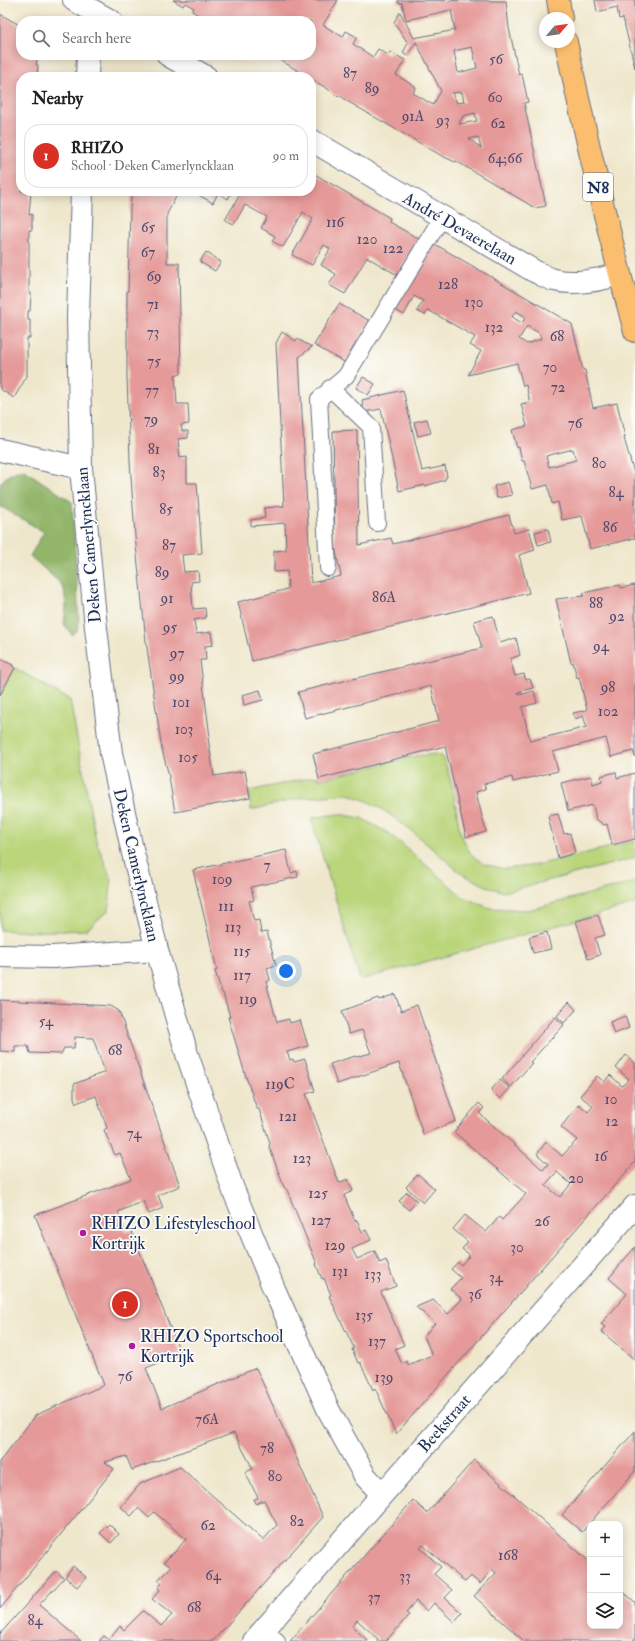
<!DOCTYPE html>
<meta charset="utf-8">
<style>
:root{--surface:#fff;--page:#f2f2f2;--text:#202124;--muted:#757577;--line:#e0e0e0;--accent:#d93025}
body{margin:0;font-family:"IM FELL Double Pica",serif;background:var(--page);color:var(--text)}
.controls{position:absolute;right:12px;bottom:12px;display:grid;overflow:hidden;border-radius:8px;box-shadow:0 2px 10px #0003}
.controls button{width:36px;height:36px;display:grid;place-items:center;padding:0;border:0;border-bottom:1px solid var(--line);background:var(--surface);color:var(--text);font:20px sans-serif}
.compass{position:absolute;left:539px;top:12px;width:36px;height:36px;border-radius:50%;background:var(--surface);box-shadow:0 2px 10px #0003;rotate:61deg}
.you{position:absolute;left:286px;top:971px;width:14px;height:14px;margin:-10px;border:3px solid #fff;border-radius:50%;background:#1a73e8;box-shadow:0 0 0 6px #1a73e833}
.badge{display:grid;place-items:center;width:26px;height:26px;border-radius:50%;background:var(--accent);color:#fff;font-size:13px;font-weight:700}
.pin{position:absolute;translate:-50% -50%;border:2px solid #fff;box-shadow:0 1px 4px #0006}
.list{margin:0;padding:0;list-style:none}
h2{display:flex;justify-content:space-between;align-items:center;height:52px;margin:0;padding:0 16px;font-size:17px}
h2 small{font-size:13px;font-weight:400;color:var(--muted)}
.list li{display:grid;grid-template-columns:26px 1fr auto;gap:12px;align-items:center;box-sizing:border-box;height:64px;margin:0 8px 8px;padding:0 8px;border:1px solid var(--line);border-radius:16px}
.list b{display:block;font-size:15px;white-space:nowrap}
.list p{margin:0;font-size:13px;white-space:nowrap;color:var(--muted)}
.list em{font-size:13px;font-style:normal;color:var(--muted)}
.icon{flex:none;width:22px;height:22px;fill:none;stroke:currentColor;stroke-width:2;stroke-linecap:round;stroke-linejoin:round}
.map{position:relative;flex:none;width:635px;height:1641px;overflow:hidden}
.search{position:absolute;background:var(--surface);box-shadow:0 2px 10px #0003;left:16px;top:16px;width:300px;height:44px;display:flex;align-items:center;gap:10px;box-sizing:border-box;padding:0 14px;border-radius:16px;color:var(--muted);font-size:15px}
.panel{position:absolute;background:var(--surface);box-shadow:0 2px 10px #0003;left:16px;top:72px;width:300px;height:124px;border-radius:16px}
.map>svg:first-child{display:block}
.green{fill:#bad57a;stroke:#6a826c}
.forest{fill:#93b66a;stroke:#577264}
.building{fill:#e59a99;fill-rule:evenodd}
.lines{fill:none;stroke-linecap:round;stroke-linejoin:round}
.service-casing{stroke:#656f84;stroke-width:18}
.minor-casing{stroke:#656f84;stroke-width:24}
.primary-casing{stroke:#656f84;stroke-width:24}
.service{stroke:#fff;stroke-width:16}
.minor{stroke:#fff;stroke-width:22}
.primary{stroke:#fbbe6e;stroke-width:22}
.poi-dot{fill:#b5179e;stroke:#fdfcf7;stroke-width:1.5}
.labels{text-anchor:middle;stroke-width:3.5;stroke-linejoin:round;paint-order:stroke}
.number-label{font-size:15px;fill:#4e4a6d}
.shield{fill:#fdfcf7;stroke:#5f6c8c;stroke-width:1}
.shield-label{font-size:16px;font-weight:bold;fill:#1b2f5e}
.street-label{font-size:17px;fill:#1b2f5e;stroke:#fdfcf7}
.poi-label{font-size:17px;fill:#1b2f5e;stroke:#fdfcf7;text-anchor:start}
</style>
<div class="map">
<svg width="635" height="1641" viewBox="0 0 635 1641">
<rect width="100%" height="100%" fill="#fdfcf7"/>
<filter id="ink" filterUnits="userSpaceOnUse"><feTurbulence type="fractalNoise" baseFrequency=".025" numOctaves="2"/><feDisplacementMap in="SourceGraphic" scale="8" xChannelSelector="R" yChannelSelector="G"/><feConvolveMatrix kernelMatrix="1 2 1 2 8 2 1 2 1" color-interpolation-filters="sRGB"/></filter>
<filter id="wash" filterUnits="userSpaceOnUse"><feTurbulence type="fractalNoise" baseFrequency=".012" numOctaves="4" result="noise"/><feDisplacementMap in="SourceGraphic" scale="16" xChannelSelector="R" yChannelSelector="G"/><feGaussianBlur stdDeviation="0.9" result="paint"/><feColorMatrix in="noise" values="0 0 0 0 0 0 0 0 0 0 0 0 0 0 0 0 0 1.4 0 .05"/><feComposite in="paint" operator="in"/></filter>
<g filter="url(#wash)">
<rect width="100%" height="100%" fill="#efe7cc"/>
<path class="green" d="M15,668L70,700L96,840L111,879L109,910L86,930L28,932L0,930V693Z
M436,754L444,758L453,789L460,832L470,853L483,864L505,869L537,865L635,841V858L504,892L486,886L462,874L408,828L382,809L367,801L348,794L301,798L251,810L249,791L318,776L319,780L415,756Z
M338,814L361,818L390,834L463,897L490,908L528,910L635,882V904L360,980L311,818Z"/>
<path class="forest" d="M23,469L72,502L79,620L77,631L72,635L64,624L66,606L64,589L59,582L30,556L44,532L0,506V484C5,476 13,472 23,469Z"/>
<g id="blocks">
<path class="building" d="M173,0H338L323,25L343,37L346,31L357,37L353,44L373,57L378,49L388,55L390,52L405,60L396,75L416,87L413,93L433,105L441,91L416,42L407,56L403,53L408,43L394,22L400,12L414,38L455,30L451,10L406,20L402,3H398V0L506,1L509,28L519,75L522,74L528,102L524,103L546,206L535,208L456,161L455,162L442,156L347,101L341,96L334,95L328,89L311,79V77H308L272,55H311V21H215L206,16L204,18L192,11L194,8L185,3L183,6ZM472,47L477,68L458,73L454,51ZM462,92L464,102L457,103L452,93ZM475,113L477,121L459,124L463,116ZM478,137L481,148L469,139Z
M595,0H635V68L623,18L619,19L617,7L597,12Z
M0,14L21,26V55H38L36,65H38L37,77H21V191H31L29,215L32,214V230H29V292L31,293L30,311H28V320H30V338H27V376L14,398L0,389Z
M311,172L390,218L389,222L419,239L397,275L367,257L345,294L329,285L336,274L321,265L330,249L324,245L312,265L292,255L313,219L303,212L283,247L272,241L275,236L261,228L267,217L245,205L234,224L225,220L242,191H311Z
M132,191H179L167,214V263H179L181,374L175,375L177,404H188L189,424L181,425L182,431H188V438L178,439L180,458L187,457V483H197L202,553L182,555L184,572L198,571L199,581L191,582L193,609L205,608L206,618L194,620L196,634L211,632L213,645L205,646L206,660H200L210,737L208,738L214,776L245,771L250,798L175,812L168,772L162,750L146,641L135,536L130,461L127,377V291H128L130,208Z
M196,191H232L228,199L218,193L213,203L195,193Z
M433,243L572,324L583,370H585L593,408L617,403L625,437L624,438L635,477V538L590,549L582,516L562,520L558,502L552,504L548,485L532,489L524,461H522L519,447L517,448L512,430L527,426L521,404L530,402L526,385L523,386L517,363L468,375L481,351L470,345L475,337L428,310L425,315L417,311L423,301L414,296L404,315L394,309ZM516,311L526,317L522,323L512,317ZM527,326L539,333L541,339L527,344L519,339ZM573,449L576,460L549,467L546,456Z
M206,252L221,262L215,271L200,262Z
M339,304L370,321L346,363L314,345Z
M282,332L296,341L297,339L312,347L299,357L311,583L341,576L335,547L333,431L357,430L359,545L391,538L393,544L509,515L514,533L529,529L535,550L519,555L529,593L252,661L238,602L288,589L287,571L274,572V551L286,550L285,523L251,526V520L265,518L264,508L284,506L276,343Z
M363,377L375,384L368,395L356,388Z
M403,390L422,471L445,466L447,477L445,478V480L425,486V485L399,491L381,409L364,412L362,400Z
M427,419L431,433L418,436L414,422Z
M508,482L512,495L497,498L494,486Z
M548,529L551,542L538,545L535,532Z
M620,585L621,588L635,585V757L633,751L611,757L606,738L553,752L558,771L513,782L512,777L484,784L486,789L476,792L486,832L466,837L445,746L319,779L313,754L439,721L431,686L305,718L298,692L482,648L474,621L493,616L500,643L516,638L520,655L510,659L515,676L524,674L526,680L530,679L533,688L518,692L519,695L534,691L537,703L522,707L530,741L587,727L583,716L575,719L573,713L587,710L579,677L577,678L573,662L571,663L556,599L584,596L583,593Z
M0,659L13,665L12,666L15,668L0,695Z
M260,690L263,700L244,705L242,695Z
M616,772L617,778L635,773V839L612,845L607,824L604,825L596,819L593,805L568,811L561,783L591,776L593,784L602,781L601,776Z
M558,814L564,834L570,833L575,853L558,858L548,816Z
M286,850L291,873L297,871L298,877L251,887L254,900L249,901L254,921L259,920L261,933L267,932L276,965L267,968L270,980L266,982L277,1022L289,1019L290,1023L300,1020L308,1046L287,1052L290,1060L293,1059L294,1062L305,1059L315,1091L306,1094L339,1183L348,1179L353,1191L344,1195L355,1221L357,1220L362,1232L366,1230L371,1240L352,1249L357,1259L375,1251L380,1263L386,1260L396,1286L381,1292L404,1345L395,1349L402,1364L407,1361L408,1365L432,1355L424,1336L435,1323L416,1307L433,1300L448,1314L462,1299L450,1289L461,1278L451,1269L458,1262L461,1265L469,1256V1254L462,1249L468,1242L453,1229L465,1215L486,1232L499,1217L502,1220L526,1194L454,1132L479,1103L484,1108L479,1113L543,1170L548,1164L537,1154L546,1142L562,1156L577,1140L561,1127L579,1104L588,1112L593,1106L580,1096L597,1076L604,1082L610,1075L622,1086L629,1079L616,1068L626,1055L635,1063V1162L396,1434L375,1388L373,1390L361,1364V1362L358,1363L352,1349L354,1348L329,1296L331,1295L324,1278L322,1279L316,1264H317L287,1190L284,1187L269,1146L270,1143L259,1109H257L246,1077L228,1017H230L223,993H222L215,971L217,970L193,870ZM557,1172L571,1184L560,1197L545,1185Z
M598,915L605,935L595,938L600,955L588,959L576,921Z
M547,932L551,949L533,953L529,937Z
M395,994L401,1011L417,1005L456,1121L423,1134L399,1063L337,1084L330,1064L355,1056L356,1057L371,1053L362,1030L349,1034L342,1011L378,998L379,1000Z
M0,1000L111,1006L119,1011L180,1186L158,1195L163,1208L149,1214L143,1201L118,1212L125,1232L131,1230L181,1354L146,1368L162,1408L256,1368L323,1517L213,1641H99L104,1636L109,1640L120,1626L124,1630L143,1611L161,1626L172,1615L152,1599L160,1590L158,1588L162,1583L158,1580L171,1567L164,1562L173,1553H174L186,1539L154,1512L149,1518L138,1508L131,1516L121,1507L140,1484L180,1467L263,1540L277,1525L264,1500L256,1504L254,1499L258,1498L245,1472L253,1469L234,1433L132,1470L126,1456L105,1462L114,1469L0,1609V1461L36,1415L104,1385L35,1215L131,1179L120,1153L115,1155L104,1130L107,1128L96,1096L76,1103L74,1098V1084L105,1072L93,1038L75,1037L74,1048H64L61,1054L30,1053L28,1046H15V1052L0,1051Z
M569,1002L576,1010L564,1023L557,1016Z
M625,1016L629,1028L614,1034L610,1022Z
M555,1017L564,1025L530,1062L532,1063L511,1087L502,1079Z
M500,1080L510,1088L500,1099L491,1090Z
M418,1174L435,1189L423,1203L406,1187Z
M407,1192L417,1201L409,1210L399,1201Z
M635,1247V1360L601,1331L605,1327L601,1324L627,1294L609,1278Z
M635,1431V1471L582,1532L562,1515Z
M474,1460L590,1562V1626H620V1589L635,1602V1641H524L474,1596L496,1573L492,1569L480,1584L471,1576L465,1582L423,1545L420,1548L441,1567L434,1574L452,1590L445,1598L462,1613L454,1622L434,1603L427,1611L416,1601L406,1613L409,1615L386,1641H376L378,1639L357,1620L352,1626L368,1641H290L413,1500L427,1513Z
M109,1524L119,1534L111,1543L100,1533Z
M73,1566L86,1577L77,1587L65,1577Z
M56,1571L64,1578L39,1605L81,1641H0V1634Z"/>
</g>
</g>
<g filter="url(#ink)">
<use href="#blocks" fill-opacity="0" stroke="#656f84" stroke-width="1"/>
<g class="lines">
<g class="service-casing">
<path id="service" d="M330,388L371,427L377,523
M328,568L319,399L346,376L442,217
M264,1630L277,1641"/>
</g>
<g class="minor-casing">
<path id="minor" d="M74,0L111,21
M168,55L206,77
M87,77L88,55
M311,140L534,271C541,274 547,278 554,280C573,285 601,280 619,274
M82,191L78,317L81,468L96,628L111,753L132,849L157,950L187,1054L233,1189L274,1289L329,1411L365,1476L382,1494
M0,450L81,468
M0,956L53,957L157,950
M254,1641L635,1206"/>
</g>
<g class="primary-casing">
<path id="primary" d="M558,0L561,18
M566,42C586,139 609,235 635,331"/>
</g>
<use href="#service" class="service"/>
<use href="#minor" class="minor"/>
<use href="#primary" class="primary"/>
</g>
</g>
<g class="poi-dot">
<circle cx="83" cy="1233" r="4"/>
<circle cx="132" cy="1346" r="4"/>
</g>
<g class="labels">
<g class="number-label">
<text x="496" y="64">56</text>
<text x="350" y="78">87</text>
<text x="372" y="93">89</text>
<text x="495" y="102">60</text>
<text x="413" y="121">91A</text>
<text x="443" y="125">93</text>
<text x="498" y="128">62</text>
<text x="505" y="163">64;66</text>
<text x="335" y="227">116</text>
<text x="148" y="232">65</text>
<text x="367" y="244">120</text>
<text x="393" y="253">122</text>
<text x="148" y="257">67</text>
<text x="154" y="281">69</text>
<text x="448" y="289">128</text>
<text x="474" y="307">130</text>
<text x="153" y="309">71</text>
<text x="494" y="332">132</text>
<text x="153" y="337">73</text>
<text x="557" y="341">68</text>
<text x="154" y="366">75</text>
<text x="550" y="372">70</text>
<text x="558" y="392">72</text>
<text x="152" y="395">77</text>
<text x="151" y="424">79</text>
<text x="575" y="428">76</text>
<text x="154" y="454">81</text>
<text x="599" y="468">80</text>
<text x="159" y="477">83</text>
<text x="616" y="497">84</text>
<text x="166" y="514">85</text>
<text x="610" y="532">86</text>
<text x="169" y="550">87</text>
<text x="162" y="577">89</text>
<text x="384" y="602">86A</text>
<text x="167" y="603">91</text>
<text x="596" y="608">88</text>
<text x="617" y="621">92</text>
<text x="170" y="632">95</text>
<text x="601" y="651">94</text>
<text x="177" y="658">97</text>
<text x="177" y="681">99</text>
<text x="608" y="692">98</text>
<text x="181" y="707">101</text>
<text x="608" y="716">102</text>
<text x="184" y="734">103</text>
<text x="188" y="762">105</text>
<text x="267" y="870">7</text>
<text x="222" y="884">109</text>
<text x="226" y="911">111</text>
<text x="233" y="932">113</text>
<text x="242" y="956">115</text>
<text x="242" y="980">117</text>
<text x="248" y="1004">119</text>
<text x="46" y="1026">54</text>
<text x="115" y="1055">68</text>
<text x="280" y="1089">119C</text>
<text x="611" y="1104">10</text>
<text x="288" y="1121">121</text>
<text x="612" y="1126">12</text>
<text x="134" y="1138">74</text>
<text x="601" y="1161">16</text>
<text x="302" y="1163">123</text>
<text x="576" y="1183">20</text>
<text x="318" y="1198">125</text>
<text x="321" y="1225">127</text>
<text x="542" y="1226">26</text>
<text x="335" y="1250">129</text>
<text x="517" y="1252">30</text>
<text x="340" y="1276">131</text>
<text x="373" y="1279">133</text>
<text x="496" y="1282">34</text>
<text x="475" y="1299">36</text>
<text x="364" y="1320">135</text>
<text x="377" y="1346">137</text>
<text x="125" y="1381">76</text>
<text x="384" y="1382">139</text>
<text x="207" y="1424">76A</text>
<text x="267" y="1453">78</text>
<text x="275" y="1481">80</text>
<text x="297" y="1526">82</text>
<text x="208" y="1530">62</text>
<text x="508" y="1560">168</text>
<text x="213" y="1580">64</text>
<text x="405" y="1581">33</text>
<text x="374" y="1602">37</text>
<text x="194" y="1612">68</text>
<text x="35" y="1625">84</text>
</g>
<rect class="shield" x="583" y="173" width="30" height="28" rx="3"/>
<g class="shield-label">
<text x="598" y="193">N8</text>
</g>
<g class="street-label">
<text transform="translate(460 228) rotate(30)" y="6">André Devaerelaan</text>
<text transform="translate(88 545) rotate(-95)" y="6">Deken Camerlyncklaan</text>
<text transform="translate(137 865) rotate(77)" y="6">Deken Camerlyncklaan</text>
<text transform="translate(444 1423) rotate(-49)" y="6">Beekstraat</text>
</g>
<g class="poi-label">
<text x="91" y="1229">RHIZO Lifestyleschool<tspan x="91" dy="20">Kortrijk</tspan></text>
<text x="140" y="1342">RHIZO Sportschool<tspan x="140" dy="20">Kortrijk</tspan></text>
</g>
</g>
</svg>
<div class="controls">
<button>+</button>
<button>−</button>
<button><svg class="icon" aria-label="layers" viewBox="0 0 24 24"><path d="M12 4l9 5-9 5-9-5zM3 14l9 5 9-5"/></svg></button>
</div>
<svg class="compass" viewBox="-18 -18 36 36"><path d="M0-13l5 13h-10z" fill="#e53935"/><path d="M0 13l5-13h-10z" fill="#757577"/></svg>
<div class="you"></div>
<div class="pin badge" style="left:125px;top:1304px">1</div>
<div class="search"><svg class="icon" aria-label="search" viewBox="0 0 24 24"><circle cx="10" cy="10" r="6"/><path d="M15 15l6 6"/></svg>Search here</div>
<section class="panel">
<h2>Nearby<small></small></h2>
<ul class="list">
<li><span class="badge">1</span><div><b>RHIZO</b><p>School · Deken Camerlyncklaan</p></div><em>90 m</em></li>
</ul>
</section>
</div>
